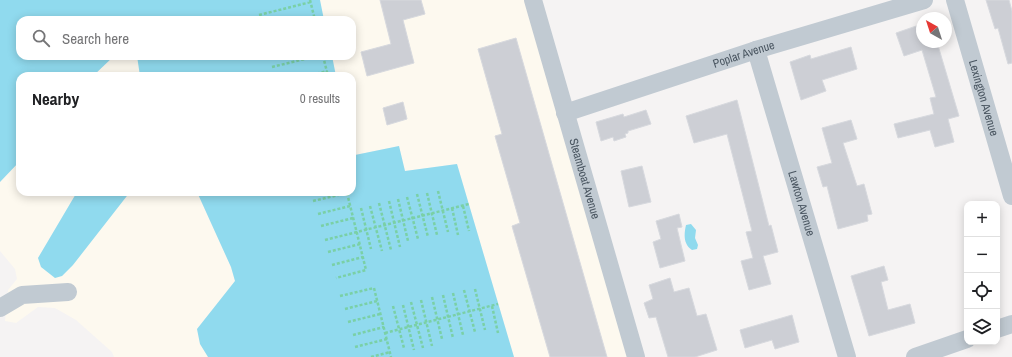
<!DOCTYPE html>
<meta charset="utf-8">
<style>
:root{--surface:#fff;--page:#f2f2f2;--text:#202124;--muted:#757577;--line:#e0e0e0}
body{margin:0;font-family:"Archivo Narrow",sans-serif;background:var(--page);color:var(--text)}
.controls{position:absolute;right:12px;bottom:12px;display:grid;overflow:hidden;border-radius:8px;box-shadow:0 2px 10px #0003}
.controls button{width:36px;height:36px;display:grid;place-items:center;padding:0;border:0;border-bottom:1px solid var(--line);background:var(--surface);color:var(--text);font:20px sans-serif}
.compass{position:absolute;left:916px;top:12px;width:36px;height:36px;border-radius:50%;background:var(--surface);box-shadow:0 2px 10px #0003;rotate:321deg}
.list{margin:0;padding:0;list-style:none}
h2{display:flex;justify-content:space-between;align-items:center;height:52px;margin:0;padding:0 16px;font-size:17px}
h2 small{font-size:13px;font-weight:400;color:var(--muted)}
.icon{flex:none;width:22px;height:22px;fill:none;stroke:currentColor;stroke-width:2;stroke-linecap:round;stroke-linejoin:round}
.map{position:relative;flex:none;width:1012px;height:357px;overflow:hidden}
.search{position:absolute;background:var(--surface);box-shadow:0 2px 10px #0003;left:16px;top:16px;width:340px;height:44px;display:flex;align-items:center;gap:10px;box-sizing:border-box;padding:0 14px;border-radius:12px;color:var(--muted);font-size:15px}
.panel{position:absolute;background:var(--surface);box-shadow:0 2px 10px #0003;left:16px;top:72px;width:340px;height:124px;border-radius:12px}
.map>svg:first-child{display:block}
.commercial{fill:#fdf9ef}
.water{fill:#90daee}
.building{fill:#cdcfd5;stroke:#d7d9de}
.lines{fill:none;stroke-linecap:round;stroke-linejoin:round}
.path{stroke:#7ad0a6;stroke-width:2.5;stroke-dasharray:3 2;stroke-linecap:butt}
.minor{stroke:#c1cad2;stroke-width:18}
.labels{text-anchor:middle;stroke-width:3;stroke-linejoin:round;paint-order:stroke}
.street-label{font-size:12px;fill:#4a5661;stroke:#fff}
</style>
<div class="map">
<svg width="1012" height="357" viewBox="0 0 1012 357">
<rect width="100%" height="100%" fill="#f5f3f3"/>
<path class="commercial" d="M320,0H531L635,357H514L457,164L405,171L399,146L355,155L352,144V76H336L332,56H352V20H324Z
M114,56H137L141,75L140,76H93Z
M20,161V192H77L38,258L92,240L111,214L130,192H197L231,267L235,281L197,329L200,344L208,357H114L112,352L76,320L55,308L38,307L16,323L5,321L8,290L17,279L15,269L0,251V182Z"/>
<path class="water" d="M0,0H320L324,20H20V56H114L93,76H20V161L0,182Z
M137,56H332L336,76H140Z
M352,144L355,155L399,146L405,171L457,164L514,357H208L200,344L197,329L235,281L231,267L197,192H352Z
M77,192H130L73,265L62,276L55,278L41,267L38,258Z
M691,224L696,230L695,238L698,245L697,249L692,250C683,244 684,234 686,225Z"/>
<path class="building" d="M380,0H421L425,14L403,20L414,63L367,76L361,52L391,44Z
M986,0H1009L1012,11V63L1008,64L998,28L995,29Z
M922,24V42H937L959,116L948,119L954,142L935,147L930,130L898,138L894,124L934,114L930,98L936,97L922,50L904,56L896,33Z
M516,38L607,357H550L512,226L520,223L495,136L502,134L478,49Z
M851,47L857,69L822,80L826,91L801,100L790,62L810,55L811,59Z
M737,100L769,226L771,225L778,252L763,256L771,284L749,290L741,261L753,258L746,232L752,231L727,134L694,143L686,116Z
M403,102L407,119L387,125L383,108Z
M646,110L651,124L628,131V133L625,134L626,137L614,141L613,137L601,141L596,122L623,114L624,117Z
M851,120L857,139L843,143L857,186L864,184L872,214L867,215L868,221L838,229L827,186L823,187L817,167L832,163L822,128Z
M642,166L651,202L629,207L621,171Z
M679,214L682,227L677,228L685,261L660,268L653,242L661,239L656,221Z
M884,266L888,280L881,282L888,310L910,304L915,323L869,336L851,276Z
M670,278L674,292L689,288L697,316L706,314L717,350L695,357H668L656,317L649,318L644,303L653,299L649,285Z
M792,315L799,342L775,349L772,340L745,348L740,330Z"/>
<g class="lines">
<path class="path" d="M310,0L315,20
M259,15L311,2
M323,56L328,76
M272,67L317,56
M307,76L327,71
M438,191L448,232
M427,193L437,235
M417,194L428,237
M407,197L418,239
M398,199L408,241
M313,201L347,193L366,270L336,278
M389,201L400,247
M379,203L391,250
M370,206L382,251
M463,206L469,231
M361,208L371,249
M452,208L458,235
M318,214L350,206
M321,226L353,218
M325,240L469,204
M328,252L360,244
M332,265L363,257
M475,289L485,330
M464,290L475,332
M453,293L463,335
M443,295L453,338
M340,296L374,288L391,357
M432,297L442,339
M421,300L432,346
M411,302L423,348
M403,305L414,350
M393,306L404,348
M492,306L498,333
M345,309L377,301
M348,322L380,314
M385,333L498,304
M353,335L384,327
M355,347L387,339
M371,357L390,352"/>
<g class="minor">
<path id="s1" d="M533,0L636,357"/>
<path id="s2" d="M955,0L1012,196"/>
<path id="s3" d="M756,50L847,357"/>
<path id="s4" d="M565,113L756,50L924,0"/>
<path d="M0,308L22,295L68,292"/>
<path d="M997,329L1012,324"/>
<path d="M915,357L967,339"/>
</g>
</g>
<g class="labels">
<g class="street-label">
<text dy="4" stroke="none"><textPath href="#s4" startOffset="188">Poplar Avenue</textPath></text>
<text dy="4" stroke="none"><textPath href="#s2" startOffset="102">Lexington Avenue</textPath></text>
<text dy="4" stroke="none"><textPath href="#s1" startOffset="186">Steamboat Avenue</textPath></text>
<text dy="4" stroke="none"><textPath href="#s3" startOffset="160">Lawton Avenue</textPath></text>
</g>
</g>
</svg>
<div class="controls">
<button>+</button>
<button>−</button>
<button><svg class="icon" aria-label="locate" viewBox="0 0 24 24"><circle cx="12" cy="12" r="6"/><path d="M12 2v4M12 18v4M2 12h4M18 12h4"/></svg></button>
<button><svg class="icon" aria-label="layers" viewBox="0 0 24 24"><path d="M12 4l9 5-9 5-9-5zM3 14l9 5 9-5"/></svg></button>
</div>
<svg class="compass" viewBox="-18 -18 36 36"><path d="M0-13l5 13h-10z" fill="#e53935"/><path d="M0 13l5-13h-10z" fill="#757577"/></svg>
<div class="search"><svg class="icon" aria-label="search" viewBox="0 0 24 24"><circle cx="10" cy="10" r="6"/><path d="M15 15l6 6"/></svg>Search here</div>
<section class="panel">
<h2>Nearby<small>0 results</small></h2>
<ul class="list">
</ul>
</section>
</div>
